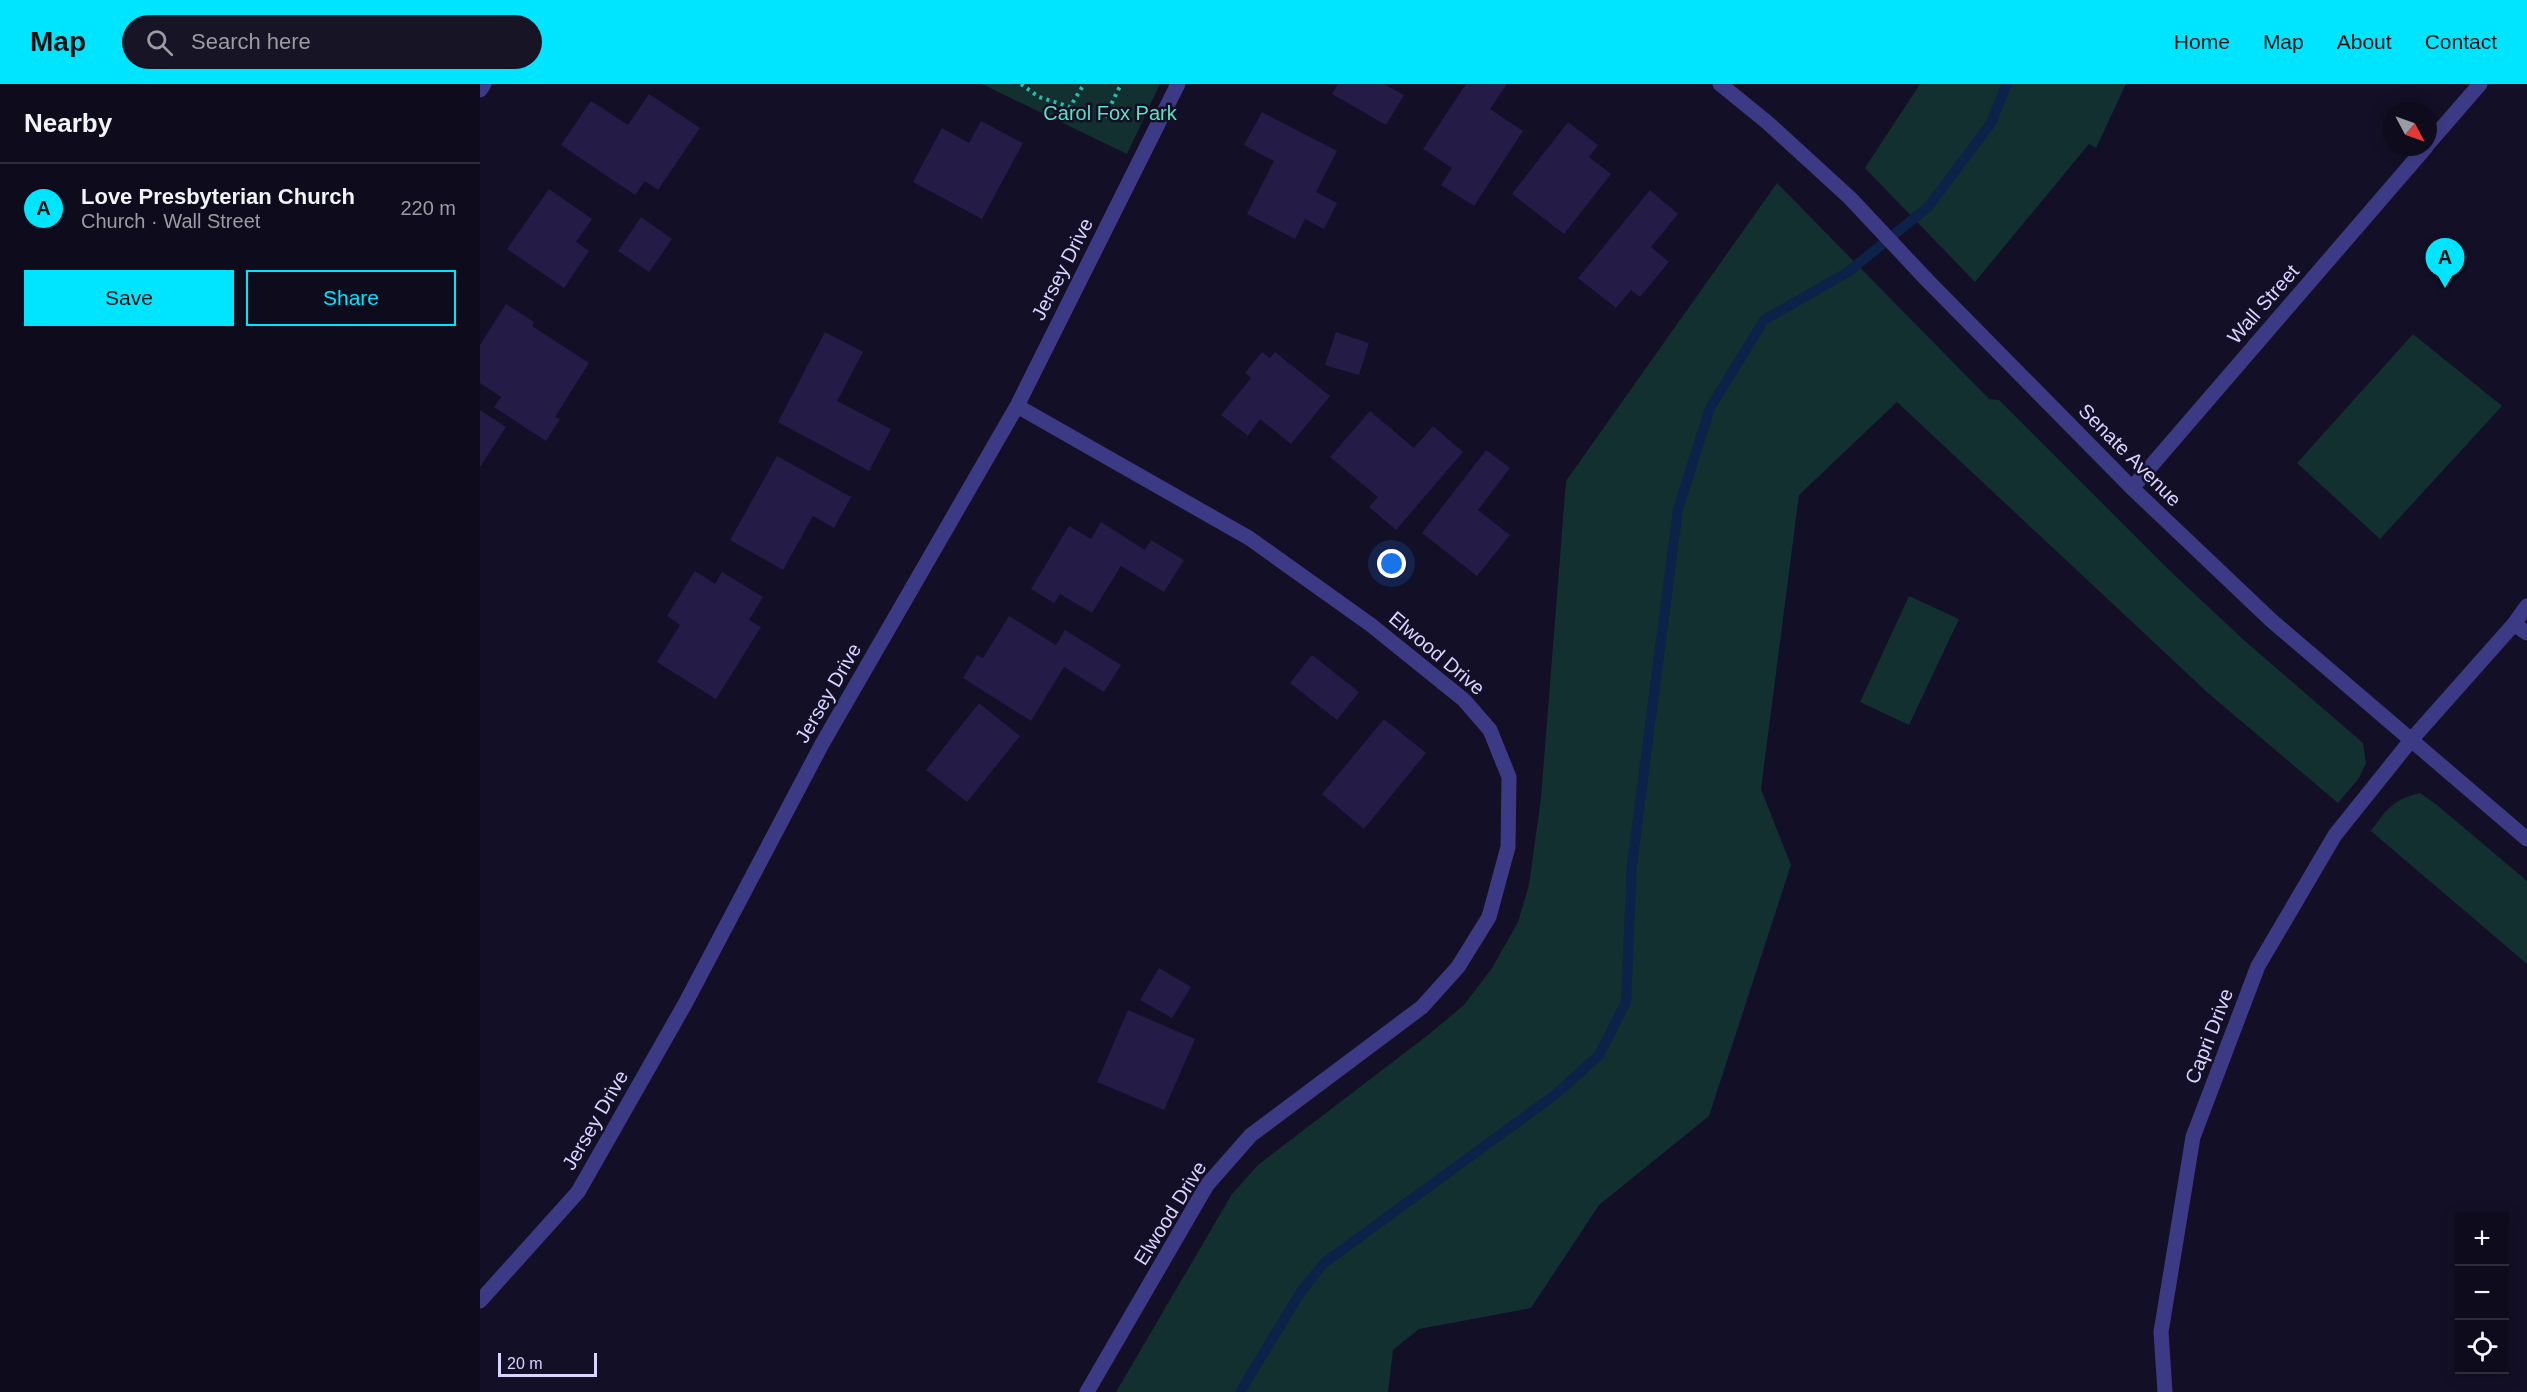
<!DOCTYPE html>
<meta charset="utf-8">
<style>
:root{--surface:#0e0b1c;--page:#171425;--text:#f1f3f6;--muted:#9b9ba3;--line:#2e2b3b;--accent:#00e5ff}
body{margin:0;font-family:Arial,sans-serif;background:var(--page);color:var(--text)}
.controls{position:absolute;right:18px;bottom:18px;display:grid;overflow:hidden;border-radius:0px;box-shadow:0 3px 15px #0003}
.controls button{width:54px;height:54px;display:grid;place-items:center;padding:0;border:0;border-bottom:2px solid var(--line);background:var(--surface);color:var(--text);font:30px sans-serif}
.compass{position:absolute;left:1903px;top:18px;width:54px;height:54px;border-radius:50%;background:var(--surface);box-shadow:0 3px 15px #0003;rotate:131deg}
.scale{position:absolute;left:18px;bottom:15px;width:99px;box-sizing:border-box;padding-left:6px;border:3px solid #d9d4ff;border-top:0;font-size:16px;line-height:21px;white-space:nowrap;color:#d9d4ff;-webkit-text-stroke:4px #130f26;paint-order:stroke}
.you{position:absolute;left:912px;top:480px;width:21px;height:21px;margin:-15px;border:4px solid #fff;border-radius:50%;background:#1a73e8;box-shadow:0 0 0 9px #1a73e833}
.badge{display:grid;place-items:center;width:39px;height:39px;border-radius:50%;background:var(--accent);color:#111;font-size:20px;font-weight:700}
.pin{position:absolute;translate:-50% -50px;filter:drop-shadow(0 2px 3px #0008)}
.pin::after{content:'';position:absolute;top:32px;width:21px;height:18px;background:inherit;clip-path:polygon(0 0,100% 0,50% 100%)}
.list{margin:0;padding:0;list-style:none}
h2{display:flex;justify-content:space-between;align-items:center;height:78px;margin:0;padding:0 24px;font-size:26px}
h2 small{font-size:20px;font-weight:400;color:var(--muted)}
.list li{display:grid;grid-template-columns:39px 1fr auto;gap:18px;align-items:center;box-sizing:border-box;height:90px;padding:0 24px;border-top:2px solid var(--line)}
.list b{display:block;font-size:22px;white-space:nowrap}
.list p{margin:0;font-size:20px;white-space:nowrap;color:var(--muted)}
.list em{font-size:20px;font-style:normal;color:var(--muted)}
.actions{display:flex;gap:12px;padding:18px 24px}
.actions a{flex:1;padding:14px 0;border:2px solid var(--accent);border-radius:0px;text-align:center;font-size:21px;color:var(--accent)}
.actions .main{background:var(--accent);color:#111}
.icon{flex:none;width:33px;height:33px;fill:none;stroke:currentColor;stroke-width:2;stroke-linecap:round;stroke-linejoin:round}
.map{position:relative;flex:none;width:2047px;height:1308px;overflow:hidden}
header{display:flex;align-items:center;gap:36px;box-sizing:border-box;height:84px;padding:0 30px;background:var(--accent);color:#111}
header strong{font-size:28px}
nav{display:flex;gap:33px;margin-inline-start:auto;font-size:21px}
.search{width:420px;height:54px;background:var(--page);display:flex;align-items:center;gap:15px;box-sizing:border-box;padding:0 21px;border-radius:33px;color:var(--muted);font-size:22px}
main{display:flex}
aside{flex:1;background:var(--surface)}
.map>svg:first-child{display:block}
.green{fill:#12302f}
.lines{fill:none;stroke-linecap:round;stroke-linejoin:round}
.stream{stroke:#0c2248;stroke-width:10}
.building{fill:#241b47}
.path{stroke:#2fb8b0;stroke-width:4;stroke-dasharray:3 4.5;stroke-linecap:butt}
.lane{stroke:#3d3a85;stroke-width:15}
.street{stroke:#3d3a85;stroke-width:15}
.labels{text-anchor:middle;stroke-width:5;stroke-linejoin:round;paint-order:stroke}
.park-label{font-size:20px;fill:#5fe0c0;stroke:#130f26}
.street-label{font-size:20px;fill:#d9d4ff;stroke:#130f26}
</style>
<header>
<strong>Map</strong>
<div class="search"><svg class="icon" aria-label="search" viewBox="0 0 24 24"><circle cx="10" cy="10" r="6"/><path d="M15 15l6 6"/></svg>Search here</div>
<nav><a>Home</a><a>Map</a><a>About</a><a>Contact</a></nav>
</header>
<main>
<aside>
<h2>Nearby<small></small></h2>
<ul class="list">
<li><span class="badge">A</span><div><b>Love Presbyterian Church</b><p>Church · Wall Street</p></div><em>220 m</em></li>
</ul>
<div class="actions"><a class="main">Save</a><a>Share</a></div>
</aside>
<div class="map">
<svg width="2047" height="1308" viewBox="0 0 2047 1308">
<rect width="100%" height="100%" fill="#130f26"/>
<path class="green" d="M502,0H680L647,70Z
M1440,0H1646L1616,64L1609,60L1495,198L1385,84Z
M1297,99L1509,315L1519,316L1691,488L1766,558L1883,659L1886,679L1879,694L1858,719L1728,609L1417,318L1319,411L1281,705L1311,781L1229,1032L1119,1121L1051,1224L939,1245L913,1266L908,1308H636L752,1110L778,1081L948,951L984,921L1012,884L1038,838L1049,801L1061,714L1086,397Z
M1933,250L2022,322L1900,455L1817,379Z
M1429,512L1479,535L1429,641L1380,618Z
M1940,709L1957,721L2047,797V880L1891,747C1907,725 1912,716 1940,709Z"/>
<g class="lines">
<path class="stream" d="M760,1308L820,1209L844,1179L1076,1010L1119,971L1146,918L1152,780L1198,425L1230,324L1284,236L1368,188L1448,123L1511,39L1527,0"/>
</g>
<path class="building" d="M858,0H904L924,11L906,41L852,10Z
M986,0H1027L1010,25L1043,47L994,122L961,101L972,84L943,65Z
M169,10L220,44L178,106L165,97L155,111L81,61L111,17L148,41Z
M782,28L857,67L836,108L857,119L844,145L825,135L815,155L767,130L794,77L764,61Z
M501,37L543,59L502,135L433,98L462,44L489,59Z
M1088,38L1118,61L1109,73L1131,90L1084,150L1032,110Z
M69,105L112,135L96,158L109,167L84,204L27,165Z
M1170,106L1198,130L1171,163L1189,178L1160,213L1151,206L1136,224L1098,194Z
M161,133L192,155L169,188L138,167Z
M26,220L54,238L52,242L109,279L75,333L80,335L66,357L14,323L21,313L0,299V261Z
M345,248L383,268L357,317L411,345L389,387L298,338Z
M856,248L889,259L879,291L845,281Z
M782,268L790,274L795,268L850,312L811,360L780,335L768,352L741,331L771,294L765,289Z
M0,326L26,343L0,383Z
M890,327L934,364L953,342L983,368L916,446L889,423L898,413L850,373Z
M1006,366L1030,384L998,426L1030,451L997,492L942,449Z
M297,372L371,413L354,444L333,432L303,486L250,456Z
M621,438L665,466L671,456L704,476L684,508L641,482L612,529L580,510L574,519L551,505L589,442L611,455Z
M215,487L235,500L242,488L283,513L269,536L281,543L236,615L177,578L200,541L187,532Z
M529,532L576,561L585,546L641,581L624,608L584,583L551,637L483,594L497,571L503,574Z
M832,571L879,608L857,636L810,599Z
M499,619L540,652L487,718L446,686Z
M904,635L946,669L884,745L842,710Z
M679,884L711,903L692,934L660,916Z
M648,926L715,955L684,1026L617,998Z"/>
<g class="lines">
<path class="path" d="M541,0L559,13L590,23L604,0
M625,33L641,0"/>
<path class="lane" d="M2034,540L2047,549
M1932,655L2034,540L2047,522"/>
<path class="street" d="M1240,0L1288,39L1370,114L1447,196L1652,404L1792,537L2047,755
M0,6L4,0
M1948,60L2000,0
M537,322L769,454L891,541L984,616L1010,646L1029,693L1028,763L1009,833L978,883L942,923L771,1051L727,1101L607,1308
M1652,404L1946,63
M0,1217L98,1108L205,920L342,660L537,322L698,0
M1685,1308L1681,1248L1713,1053L1778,882L1855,751L1932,655"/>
</g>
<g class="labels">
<g class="park-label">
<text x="630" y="36">Carol Fox Park</text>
</g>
<g class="street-label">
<text transform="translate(582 185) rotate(-63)" y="7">Jersey Drive</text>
<text transform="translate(1783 220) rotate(-49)" y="7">Wall Street</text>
<text transform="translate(1650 371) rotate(45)" y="7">Senate Avenue</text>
<text transform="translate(957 569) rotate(40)" y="7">Elwood Drive</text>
<text transform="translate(348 609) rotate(-60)" y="7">Jersey Drive</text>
<text transform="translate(1729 952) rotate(-69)" y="7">Capri Drive</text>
<text transform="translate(115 1036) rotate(-60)" y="7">Jersey Drive</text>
<text transform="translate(690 1129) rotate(-58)" y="7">Elwood Drive</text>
</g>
</g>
</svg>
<div class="controls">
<button>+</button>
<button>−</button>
<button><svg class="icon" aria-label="locate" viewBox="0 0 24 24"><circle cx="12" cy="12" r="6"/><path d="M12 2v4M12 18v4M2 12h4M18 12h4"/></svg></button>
</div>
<svg class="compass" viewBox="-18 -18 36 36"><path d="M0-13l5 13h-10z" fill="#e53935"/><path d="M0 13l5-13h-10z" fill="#9b9ba3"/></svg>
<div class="scale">20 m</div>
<div class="you"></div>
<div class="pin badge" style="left:1965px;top:204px">A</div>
</div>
</main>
